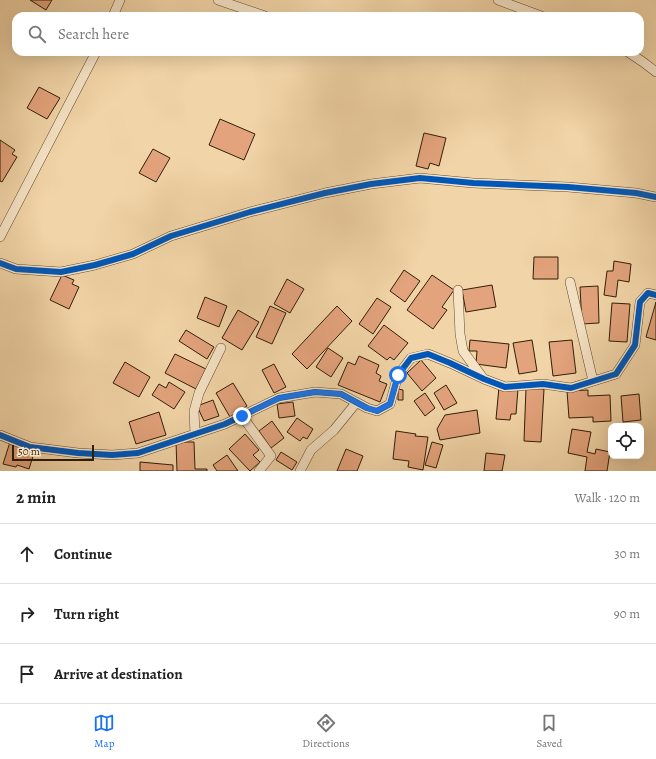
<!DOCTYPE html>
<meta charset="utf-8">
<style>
:root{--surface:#fff;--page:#f2f2f2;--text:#222;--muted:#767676;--line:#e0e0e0;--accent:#1a73e8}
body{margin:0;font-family:Alegreya,serif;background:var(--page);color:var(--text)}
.controls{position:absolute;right:12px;bottom:12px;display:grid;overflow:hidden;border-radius:8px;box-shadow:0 4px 16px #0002}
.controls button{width:36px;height:36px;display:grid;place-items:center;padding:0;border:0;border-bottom:1px solid var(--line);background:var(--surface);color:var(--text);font:20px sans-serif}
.scale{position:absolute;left:12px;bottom:10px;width:82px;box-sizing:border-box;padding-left:4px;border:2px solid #311e07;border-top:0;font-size:11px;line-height:14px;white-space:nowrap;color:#311e07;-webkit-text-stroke:3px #f6e3c6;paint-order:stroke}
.stop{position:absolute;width:12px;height:12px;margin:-9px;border:3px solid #1a73e8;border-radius:50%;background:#fff}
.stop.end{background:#1a73e8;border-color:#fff;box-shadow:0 1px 4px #0008}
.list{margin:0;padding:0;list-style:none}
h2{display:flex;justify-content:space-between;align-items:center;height:52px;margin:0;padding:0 16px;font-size:17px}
h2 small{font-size:13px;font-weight:400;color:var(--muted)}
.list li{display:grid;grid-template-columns:26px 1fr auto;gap:12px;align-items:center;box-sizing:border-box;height:60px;padding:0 16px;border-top:1px solid var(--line)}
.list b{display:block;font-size:15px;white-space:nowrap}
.list em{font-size:13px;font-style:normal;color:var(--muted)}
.icon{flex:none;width:22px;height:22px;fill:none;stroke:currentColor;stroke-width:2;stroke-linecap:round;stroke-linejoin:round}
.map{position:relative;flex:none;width:656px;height:471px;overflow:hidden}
.search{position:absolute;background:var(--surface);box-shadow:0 4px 16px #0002;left:12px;right:12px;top:12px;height:44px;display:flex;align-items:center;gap:10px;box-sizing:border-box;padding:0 14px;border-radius:12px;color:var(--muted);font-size:15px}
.sheet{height:232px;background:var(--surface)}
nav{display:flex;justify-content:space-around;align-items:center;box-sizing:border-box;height:56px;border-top:1px solid var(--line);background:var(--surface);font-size:11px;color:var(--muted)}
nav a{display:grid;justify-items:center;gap:2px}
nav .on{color:var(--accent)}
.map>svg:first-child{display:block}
.building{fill:#e3a37c;stroke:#311e07}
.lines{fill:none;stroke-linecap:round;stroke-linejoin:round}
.street-casing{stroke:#614c2f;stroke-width:10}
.street{stroke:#f6e3c6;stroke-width:9}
.cycleway-casing{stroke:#f6e3c6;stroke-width:8}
.cycleway{stroke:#0057b8;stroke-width:6}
.route{stroke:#1a73e8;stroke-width:5}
</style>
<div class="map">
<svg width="656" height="471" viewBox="0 0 656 471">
<rect width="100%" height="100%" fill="#f1d4a7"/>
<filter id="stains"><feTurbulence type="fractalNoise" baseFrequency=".005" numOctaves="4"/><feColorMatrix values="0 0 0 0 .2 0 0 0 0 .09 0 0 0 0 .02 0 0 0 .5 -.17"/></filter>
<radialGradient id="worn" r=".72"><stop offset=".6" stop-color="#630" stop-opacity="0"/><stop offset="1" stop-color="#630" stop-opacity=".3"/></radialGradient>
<path class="building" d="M30,0H52L46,10Z
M39,87L60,98L47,119L27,108Z
M220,119L255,134L244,160L209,145Z
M424,133L446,138L439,166L430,163L428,169L416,166Z
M0,140L15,150L12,154L17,157L2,182L0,181Z
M153,149L170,158L156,182L139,173Z
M534,257H558V279H533Z
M614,261L631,264L629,282L618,280L616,297L604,295L607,271H613Z
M404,270L420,281L405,302L390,291Z
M62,275L74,280L72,284L79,287L69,309L50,300Z
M432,275L454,290L442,307L447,310L433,329L407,310Z
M287,279L304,289L290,313L274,304Z
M492,285L496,307L466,312L462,290Z
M598,286L599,323L582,324L580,287Z
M205,297L227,306L219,327L197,318Z
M377,298L391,307L373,334L359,324Z
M656,302V340L646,337Z
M612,303L630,304L627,342L609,341Z
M270,306L286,313L272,344L256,337Z
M337,306L352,321L307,369L292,354Z
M238,310L259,322L242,350L222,338Z
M384,325L408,343L394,360L390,357L387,360L368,346Z
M186,330L214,347L207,359L179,341Z
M470,340L509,344L506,368L476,364L477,351H469Z
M532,340L537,371L519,374L513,343Z
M572,340L576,373L553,376L549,342Z
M328,348L343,358L331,377L316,367Z
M175,354L206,369L196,389L165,373Z
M359,356L379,365L376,373L381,376L379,381L387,384L380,402L338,385L348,362L355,365Z
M421,360L436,378L422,391L407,373Z
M125,362L150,377L139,397L113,383Z
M274,364L286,387L274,393L262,370Z
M169,382L185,392L174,409L152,395L159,384L166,388Z
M233,383L247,406L230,417L216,393Z
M446,385L457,403L444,410L434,393Z
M499,387L518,389L516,414H511L510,420L496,419Z
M526,388L544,389L541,442L524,441Z
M398,389L403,390V400H398Z
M588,390V396L610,395L611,421L593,422V417L569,418L567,391Z
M425,393L435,408L425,416L414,401Z
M639,394L641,420L623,422L621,396Z
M213,400L219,416L204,421L197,406Z
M293,402L295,416L279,418L277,404Z
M477,410L480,433L440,440L437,429L445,415Z
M159,412L166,435L136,444L129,422Z
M297,418L313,429L307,439L303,437L300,441L287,432Z
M272,421L284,438L271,448L259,431Z
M572,429L591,432L587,452L595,454L596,449L610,452L607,471H585L587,457L568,453Z
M396,431L416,434L415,436L428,437L423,470L408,467L409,461L393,459Z
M245,434L259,450L253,455L260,462L250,471L229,449Z
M10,442L35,450L29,469L17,465L16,467L3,464Z
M176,442H194L195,469H207V471H177Z
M432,442L443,445L436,468L425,465Z
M346,449L363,456L357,471H337Z
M281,452L297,462L292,470L276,460Z
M486,453L505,455L502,471H484Z
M227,455L238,471H217L213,465Z
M140,462L173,465V471H140Z"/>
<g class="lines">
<g class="street-casing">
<path id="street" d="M218,0L265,16
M498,0L541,16
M113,16L120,0
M628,52L643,62L656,72
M0,237L96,52
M0,263L16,269L61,272L95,265L133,254L171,236L250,212L325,193L371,184L420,178L473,183L568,187L636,193L656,197
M570,282L593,381
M458,290L460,334L463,351L483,378
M242,416L271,456L259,471
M195,434L194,411L199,393L221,348
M0,435L30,447L78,453L112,455L138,453L225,424L279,398L315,392L341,394L367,408L377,411L390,404L398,375L411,358L428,354L450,363L484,379L505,387L543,384L571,388L616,374L635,345L640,302L648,293L656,295
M300,471L311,450L334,430L356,403"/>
</g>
<use href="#street" class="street"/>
<g class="cycleway-casing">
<path id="cycleway" d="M0,263L16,269L61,272L95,265L133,254L171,236L250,212L325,193L371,184L420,178L473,183L568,187L636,193L656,197
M0,435L30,447L78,453L112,455L138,453L225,424L279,398L315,392L341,394L367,408L377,411L390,404L398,375L411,358L428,354L450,363L484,379L505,387L543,384L571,388L616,374L635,345L640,302L648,293L656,295"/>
</g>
<use href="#cycleway" class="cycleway"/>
</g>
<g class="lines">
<path class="route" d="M242,416L279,398L315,392L341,394L367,408L377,411L390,404L398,375"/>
</g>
<rect width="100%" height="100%" filter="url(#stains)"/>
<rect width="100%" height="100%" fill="url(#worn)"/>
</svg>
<div class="controls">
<button><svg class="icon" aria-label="locate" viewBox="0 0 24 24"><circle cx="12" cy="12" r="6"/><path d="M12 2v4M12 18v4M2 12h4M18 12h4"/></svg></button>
</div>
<div class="scale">50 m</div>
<div class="stop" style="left:398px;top:375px"></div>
<div class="stop end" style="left:242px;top:416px"></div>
<div class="search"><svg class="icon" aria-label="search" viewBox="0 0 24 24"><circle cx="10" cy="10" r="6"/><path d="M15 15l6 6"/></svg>Search here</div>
</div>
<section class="sheet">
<h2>2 min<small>Walk · 120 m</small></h2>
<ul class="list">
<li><svg class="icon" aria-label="ahead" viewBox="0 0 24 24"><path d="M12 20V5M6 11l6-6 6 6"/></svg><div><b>Continue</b></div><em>30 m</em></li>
<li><svg class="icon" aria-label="right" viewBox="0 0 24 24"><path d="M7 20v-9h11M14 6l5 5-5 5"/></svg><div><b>Turn right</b></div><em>90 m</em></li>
<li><svg class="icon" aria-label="arrive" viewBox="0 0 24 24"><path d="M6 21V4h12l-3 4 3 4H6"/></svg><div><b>Arrive at destination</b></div></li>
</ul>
</section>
<nav>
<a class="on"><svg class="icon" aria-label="map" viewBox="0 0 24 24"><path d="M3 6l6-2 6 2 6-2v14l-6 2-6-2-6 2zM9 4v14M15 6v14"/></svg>Map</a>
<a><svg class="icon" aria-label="directions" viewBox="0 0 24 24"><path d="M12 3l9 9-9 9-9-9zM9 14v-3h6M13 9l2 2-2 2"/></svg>Directions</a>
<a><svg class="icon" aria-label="saved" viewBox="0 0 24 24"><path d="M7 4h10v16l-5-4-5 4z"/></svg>Saved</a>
</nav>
